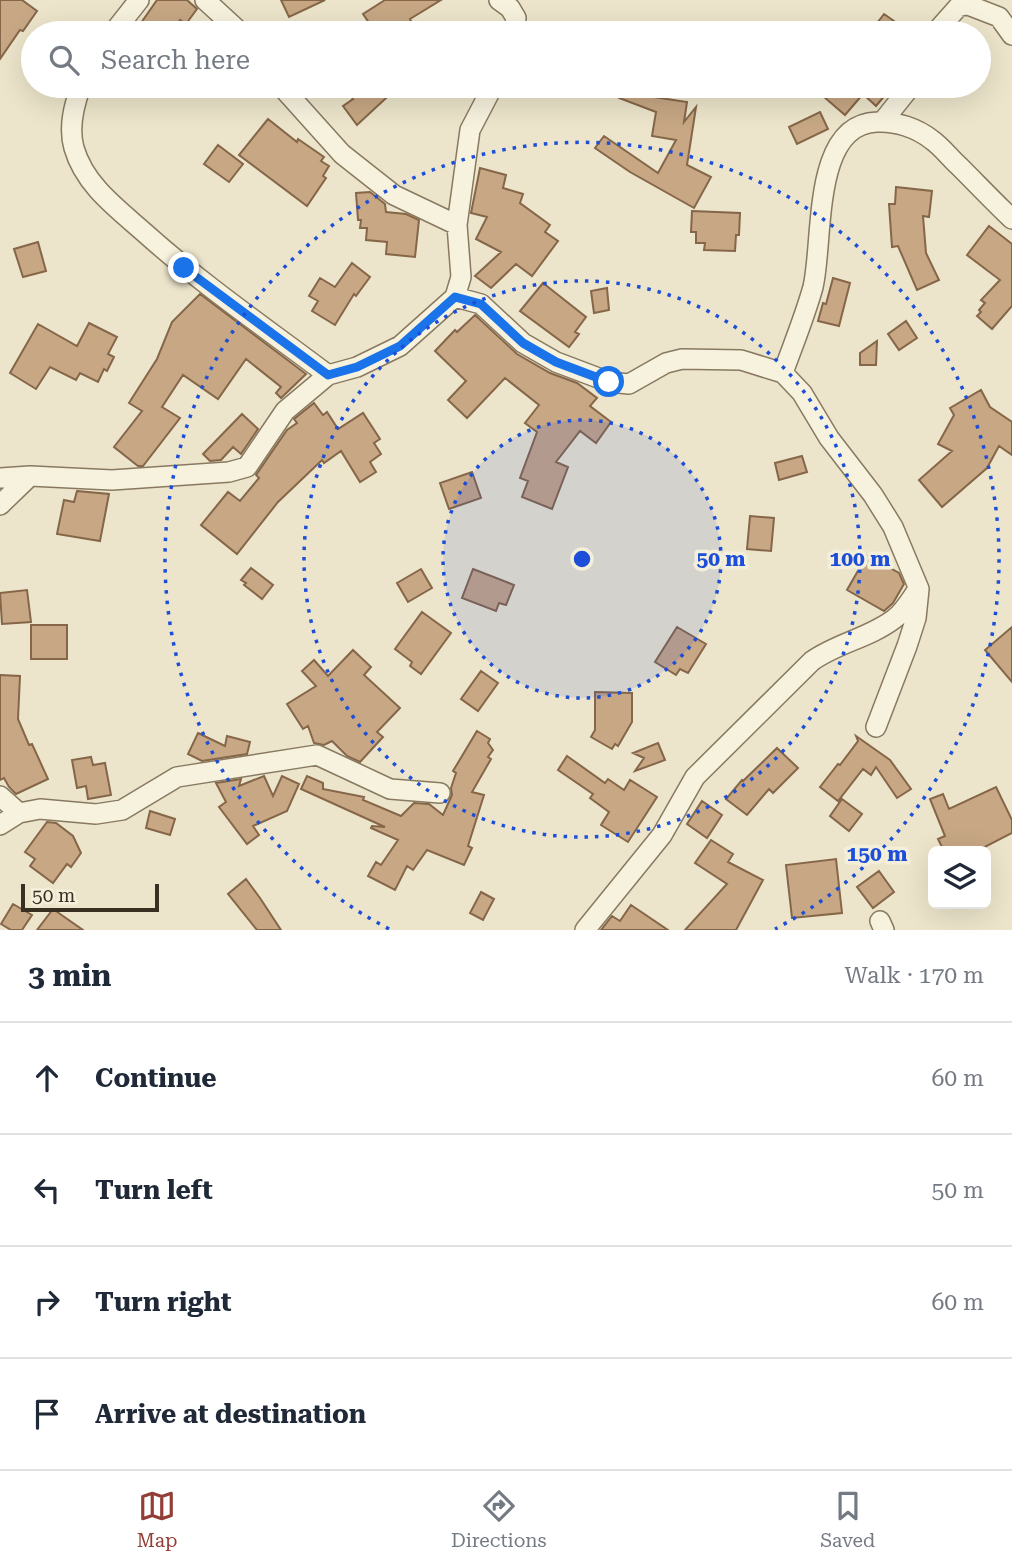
<!DOCTYPE html>
<meta charset="utf-8">
<style>
:root{--surface:#fff;--page:#f6f6f7;--text:#1f2937;--muted:#747a83;--line:#e0e1e3;--accent:#923d35}
body{margin:0;font-family:"Roboto Serif",serif;background:var(--page);color:var(--text)}
.controls{position:absolute;right:21px;bottom:21px;display:grid;overflow:hidden;border-radius:10px;box-shadow:0 7px 28px #0002}
.controls button{width:63px;height:63px;display:grid;place-items:center;padding:0;border:0;border-bottom:2px solid var(--line);background:var(--surface);color:var(--text);font:35px sans-serif}
.scale{position:absolute;left:21px;bottom:18px;width:138px;box-sizing:border-box;padding-left:7px;border:4px solid #3a3022;border-top:0;font-size:19px;line-height:24px;white-space:nowrap;color:#3a3022;-webkit-text-stroke:5px #f4efda;paint-order:stroke}
.stop{position:absolute;width:21px;height:21px;margin:-16px;border:5px solid #1a73e8;border-radius:50%;background:#fff}
.stop.end{background:#1a73e8;border-color:#fff;box-shadow:0 2px 7px #0008}
.list{margin:0;padding:0;list-style:none}
h2{display:flex;justify-content:space-between;align-items:center;height:91px;margin:0;padding:0 28px;font-size:30px}
h2 small{font-size:23px;font-weight:400;color:var(--muted)}
.list li{display:grid;grid-template-columns:46px 1fr auto;gap:21px;align-items:center;box-sizing:border-box;height:112px;padding:0 28px;border-top:2px solid var(--line)}
.list b{display:block;font-size:26px;white-space:nowrap}
.list em{font-size:23px;font-style:normal;color:var(--muted)}
.icon{flex:none;width:38px;height:38px;fill:none;stroke:currentColor;stroke-width:2;stroke-linecap:round;stroke-linejoin:round}
.map{position:relative;flex:none;width:1012px;height:930px;overflow:hidden}
.search{position:absolute;background:var(--surface);box-shadow:0 7px 28px #0002;left:21px;right:21px;top:21px;height:77px;display:flex;align-items:center;gap:18px;box-sizing:border-box;padding:0 24px;border-radius:38px;color:var(--muted);font-size:26px}
.sheet{height:539px;background:var(--surface)}
nav{display:flex;justify-content:space-around;align-items:center;box-sizing:border-box;height:98px;border-top:2px solid var(--line);background:var(--surface);font-size:19px;color:var(--muted)}
nav a{display:grid;justify-items:center;gap:4px}
nav .on{color:var(--accent)}
.map>svg:first-child{display:block}
.building{fill:#c7a784;stroke:#856648;stroke-width:2}
.lines{fill:none;stroke-linecap:round;stroke-linejoin:round}
.minor-casing{stroke:#887960;stroke-width:22}
.minor{stroke:#f7f2de;stroke-width:19}
.route{stroke:#1a73e8;stroke-width:9}
.ring{fill:none;stroke:#1d4ed8;stroke-width:3.5;stroke-dasharray:3.5 7}
.centre{fill:#1d4ed8;stroke:#f4efda;stroke-width:3.5}
.ring-label{font-size:21px;text-anchor:middle;font-weight:bold;fill:#1d4ed8;stroke:#f4efda;stroke-width:7;stroke-linejoin:round;paint-order:stroke}
</style>
<div class="map">
<svg width="1012" height="930" viewBox="0 0 1012 930">
<rect width="100%" height="100%" fill="#ece5cb"/>
<path class="building" d="M0,0H22L37,11L23,31L20,30L0,59Z
M157,0H187L197,9L186,24L180,20L172,33H134Z
M281,0H325L289,17Z
M385,0H441L410,19L414,27L405,33H383L379,26L374,30L363,14Z
M884,14L911,33H882L874,27Z
M358,86H399L357,125L343,106L353,99L349,94Z
M833,86H877L886,94L876,106L863,94L845,115L824,97Z
M621,92L687,102L684,122L696,107L687,165L711,177L694,208L630,172L595,148L604,136L658,173L676,140L652,136L656,112L619,98Z
M820,112L828,129L797,144L789,127Z
M268,119L297,142L298,139L324,157L321,161L329,166L323,176L326,178L307,206L239,155Z
M218,145L243,164L229,182L204,164Z
M480,168L506,175L503,188L523,194L520,203L550,225L545,232L558,241L532,276L516,264L491,288L475,276L501,252L476,239L487,217L471,213Z
M896,187L932,191L929,217L923,216L926,253L939,280L917,290L898,246L892,247L889,204H895Z
M370,192L385,204L386,212L406,214L419,220L415,257L386,254L387,242L366,240L367,228H360L361,220H358L356,193Z
M692,211L740,213L739,235H736L735,251L704,250L705,243H696V232H691Z
M989,226L1012,244V306L992,329L977,316L981,312L979,310L985,303L981,300L1000,280L967,255Z
M38,242L46,271L23,277L14,249Z
M352,263L370,277L356,296L354,294L335,325L312,311L318,301L309,296L320,278L335,287Z
M833,278L850,283L839,326L818,321L823,303L826,304Z
M543,283L586,317L575,332L579,334L569,347L520,311Z
M607,288L609,310L594,313L591,291Z
M200,294L306,374L281,398L276,393L281,387L246,359L218,399L183,375L162,407L180,418L143,466H138L114,447L142,411L129,403L157,359L172,322Z
M475,315L517,354L550,373L577,383L597,398L590,406L611,422L596,443L580,431L556,462L568,467L552,509L522,497L528,481L520,478L537,432L525,423L539,405L505,378L467,418L448,400L466,381L435,351L455,330L457,332Z
M906,321L917,338L899,350L888,334Z
M89,323L117,337L108,354L114,357L107,371L104,369L98,382L80,373L76,380L50,367L36,389L10,373L38,324L77,346Z
M877,341L876,365H860V353Z
M981,390L990,407L1012,422V455L999,446L987,468L942,507L919,480L952,451L938,444L954,415L950,408Z
M314,403L323,415L327,412L338,429L363,413L380,439L374,443L381,454L370,462L376,472L360,482L341,451L324,463L322,460L278,502L237,554L201,525L228,492L240,501L259,478L256,475L287,430L297,423L294,419Z
M242,414L258,429L241,454L233,447L221,460L210,461L203,454Z
M802,456L807,472L779,480L775,463Z
M472,472L481,498L449,509L440,483Z
M77,491L109,494L100,541L57,534L64,500L74,502Z
M750,516L774,518L771,551L747,549Z
M867,555L899,573L904,584L893,603L884,611L847,590Z
M251,568L273,585L262,599L244,585L246,583L241,580Z
M421,569L432,588L408,602L397,583Z
M473,569L514,585L506,605L499,603L496,611L462,598Z
M27,590L31,622L2,624L0,593Z
M422,612L451,633L421,674L410,666L412,662L395,649Z
M31,625H67V659H31Z
M677,627L706,644L688,673L680,669L676,675L655,662Z
M1012,627V682L985,650Z
M353,650L371,667L364,675L400,708L377,732L383,737L360,762L347,756L332,741L324,745L314,743L308,726L303,729L287,704L316,686L302,671L314,660L328,676Z
M481,671L498,683L478,711L461,699Z
M0,675L20,676L18,719L29,745L32,744L48,779L16,794L9,787L4,778L0,780Z
M595,692L632,693V722L618,746L615,744L612,749L591,737L595,730Z
M477,731L490,739L488,743L493,750L488,757L491,759L472,792L484,795L468,846L472,848L464,865L427,850L413,870L407,866L395,890L368,876L376,862L381,865L398,840L371,828L372,826L385,827L301,789L307,776L323,783V789L364,797L363,800L401,816L414,803L429,804L443,815L452,795L451,788L456,773L453,771Z
M198,733L225,746L227,736L250,742L247,754L202,761L188,754Z
M856,736L890,760L911,789L897,798L876,767L871,775L863,769L838,801L820,787L838,764L840,765L858,741Z
M658,743L665,760L635,771L644,758L633,753Z
M777,748L798,768L773,793L769,789L747,815L726,799L742,780L743,781Z
M567,756L605,783L608,779L624,790L630,780L657,797L628,842L601,825L609,812L590,798L593,794L558,770Z
M91,757L93,765L105,763L111,795L88,799L86,786L77,788L72,760Z
M264,776L273,796L282,776L299,784L287,811L253,826L259,835L247,844L219,807L226,802L216,783L241,779L239,786Z
M996,787L1012,820V833L977,851H944L938,839L945,836L930,799L943,794L949,809Z
M842,799L862,814L849,831L830,816Z
M702,801L722,815L707,838L687,824Z
M150,811L175,819L170,835L146,828Z
M47,822L56,823L73,836L81,853L71,867L67,864L53,883L30,866L35,859L25,852Z
M711,840L733,854L728,862L763,880L736,930H685L727,884L695,863Z
M836,859L842,913L792,918L786,865Z
M879,871L894,892L873,908L857,887Z
M246,879L260,898L281,930H257L228,894Z
M481,892L494,899L483,920L470,913Z
M13,904L32,915L22,930H11L1,924Z
M631,905L668,930H601L612,916L620,921Z
M53,909L83,930H37Z"/>
<g class="lines">
<g class="minor-casing">
<path id="minor" d="M205,0L241,33
M499,0L510,8L516,18L513,33
M113,33L139,0
M935,33L959,6L968,5L999,17L1012,35
M81,86C74,105 68,127 74,148C85,186 118,209 146,234C203,285 267,329 328,375
M281,86L342,154L394,195L457,225
M883,121L911,86
M455,297L481,304L523,343L556,362L609,382L629,384L666,363L682,359L741,360L783,373L802,393L829,438L873,495L893,527L919,589L916,618L907,646L876,727
M783,373C793,345 805,316 813,287C824,241 811,124 877,122C896,121 917,128 932,140C942,147 950,158 959,166C977,184 994,202 1012,219
M0,478L30,476L112,480L229,472L247,467L285,411L328,375L357,367L400,346L455,297L461,277L457,225L470,130L493,86
M0,505L30,476
M0,796L19,813
M0,825L19,813L40,809L96,814L122,810L177,777L317,755L390,789L440,793
M880,921L884,930
M585,930L662,835L695,777L812,661C837,643 869,638 894,619C904,612 911,599 918,589"/>
</g>
<use href="#minor" class="minor"/>
</g>
<g class="lines">
<path class="route" d="M184,268L328,375L357,367L400,346L455,297L481,304L523,343L556,362L609,382"/>
</g>
<circle cx="582" cy="559" r="139" fill="#1d4ed8" fill-opacity=".12"/>
<g class="ring">
<circle cx="582" cy="559" r="139"/>
<circle cx="582" cy="559" r="278"/>
<path d="M389 929A417 417 0 1 1 775 929"/>
</g>
<circle cx="582" cy="559" r="10" class="centre"/>
<g class="ring-label">
<text x="721" y="566">50 m</text>
<text x="860" y="566">100 m</text>
<text x="877" y="861">150 m</text>
</g>
</svg>
<div class="controls">
<button><svg class="icon" aria-label="layers" viewBox="0 0 24 24"><path d="M12 4l9 5-9 5-9-5zM3 14l9 5 9-5"/></svg></button>
</div>
<div class="scale">50 m</div>
<div class="stop" style="left:609px;top:382px"></div>
<div class="stop end" style="left:184px;top:268px"></div>
<div class="search"><svg class="icon" aria-label="search" viewBox="0 0 24 24"><circle cx="10" cy="10" r="6"/><path d="M15 15l6 6"/></svg>Search here</div>
</div>
<section class="sheet">
<h2>3 min<small>Walk · 170 m</small></h2>
<ul class="list">
<li><svg class="icon" aria-label="ahead" viewBox="0 0 24 24"><path d="M12 20V5M6 11l6-6 6 6"/></svg><div><b>Continue</b></div><em>60 m</em></li>
<li><svg class="icon" aria-label="left" viewBox="0 0 24 24"><path d="M17 20v-9H6M10 6l-5 5 5 5"/></svg><div><b>Turn left</b></div><em>50 m</em></li>
<li><svg class="icon" aria-label="right" viewBox="0 0 24 24"><path d="M7 20v-9h11M14 6l5 5-5 5"/></svg><div><b>Turn right</b></div><em>60 m</em></li>
<li><svg class="icon" aria-label="arrive" viewBox="0 0 24 24"><path d="M6 21V4h12l-3 4 3 4H6"/></svg><div><b>Arrive at destination</b></div></li>
</ul>
</section>
<nav>
<a class="on"><svg class="icon" aria-label="map" viewBox="0 0 24 24"><path d="M3 6l6-2 6 2 6-2v14l-6 2-6-2-6 2zM9 4v14M15 6v14"/></svg>Map</a>
<a><svg class="icon" aria-label="directions" viewBox="0 0 24 24"><path d="M12 3l9 9-9 9-9-9zM9 14v-3h6M13 9l2 2-2 2"/></svg>Directions</a>
<a><svg class="icon" aria-label="saved" viewBox="0 0 24 24"><path d="M7 4h10v16l-5-4-5 4z"/></svg>Saved</a>
</nav>
